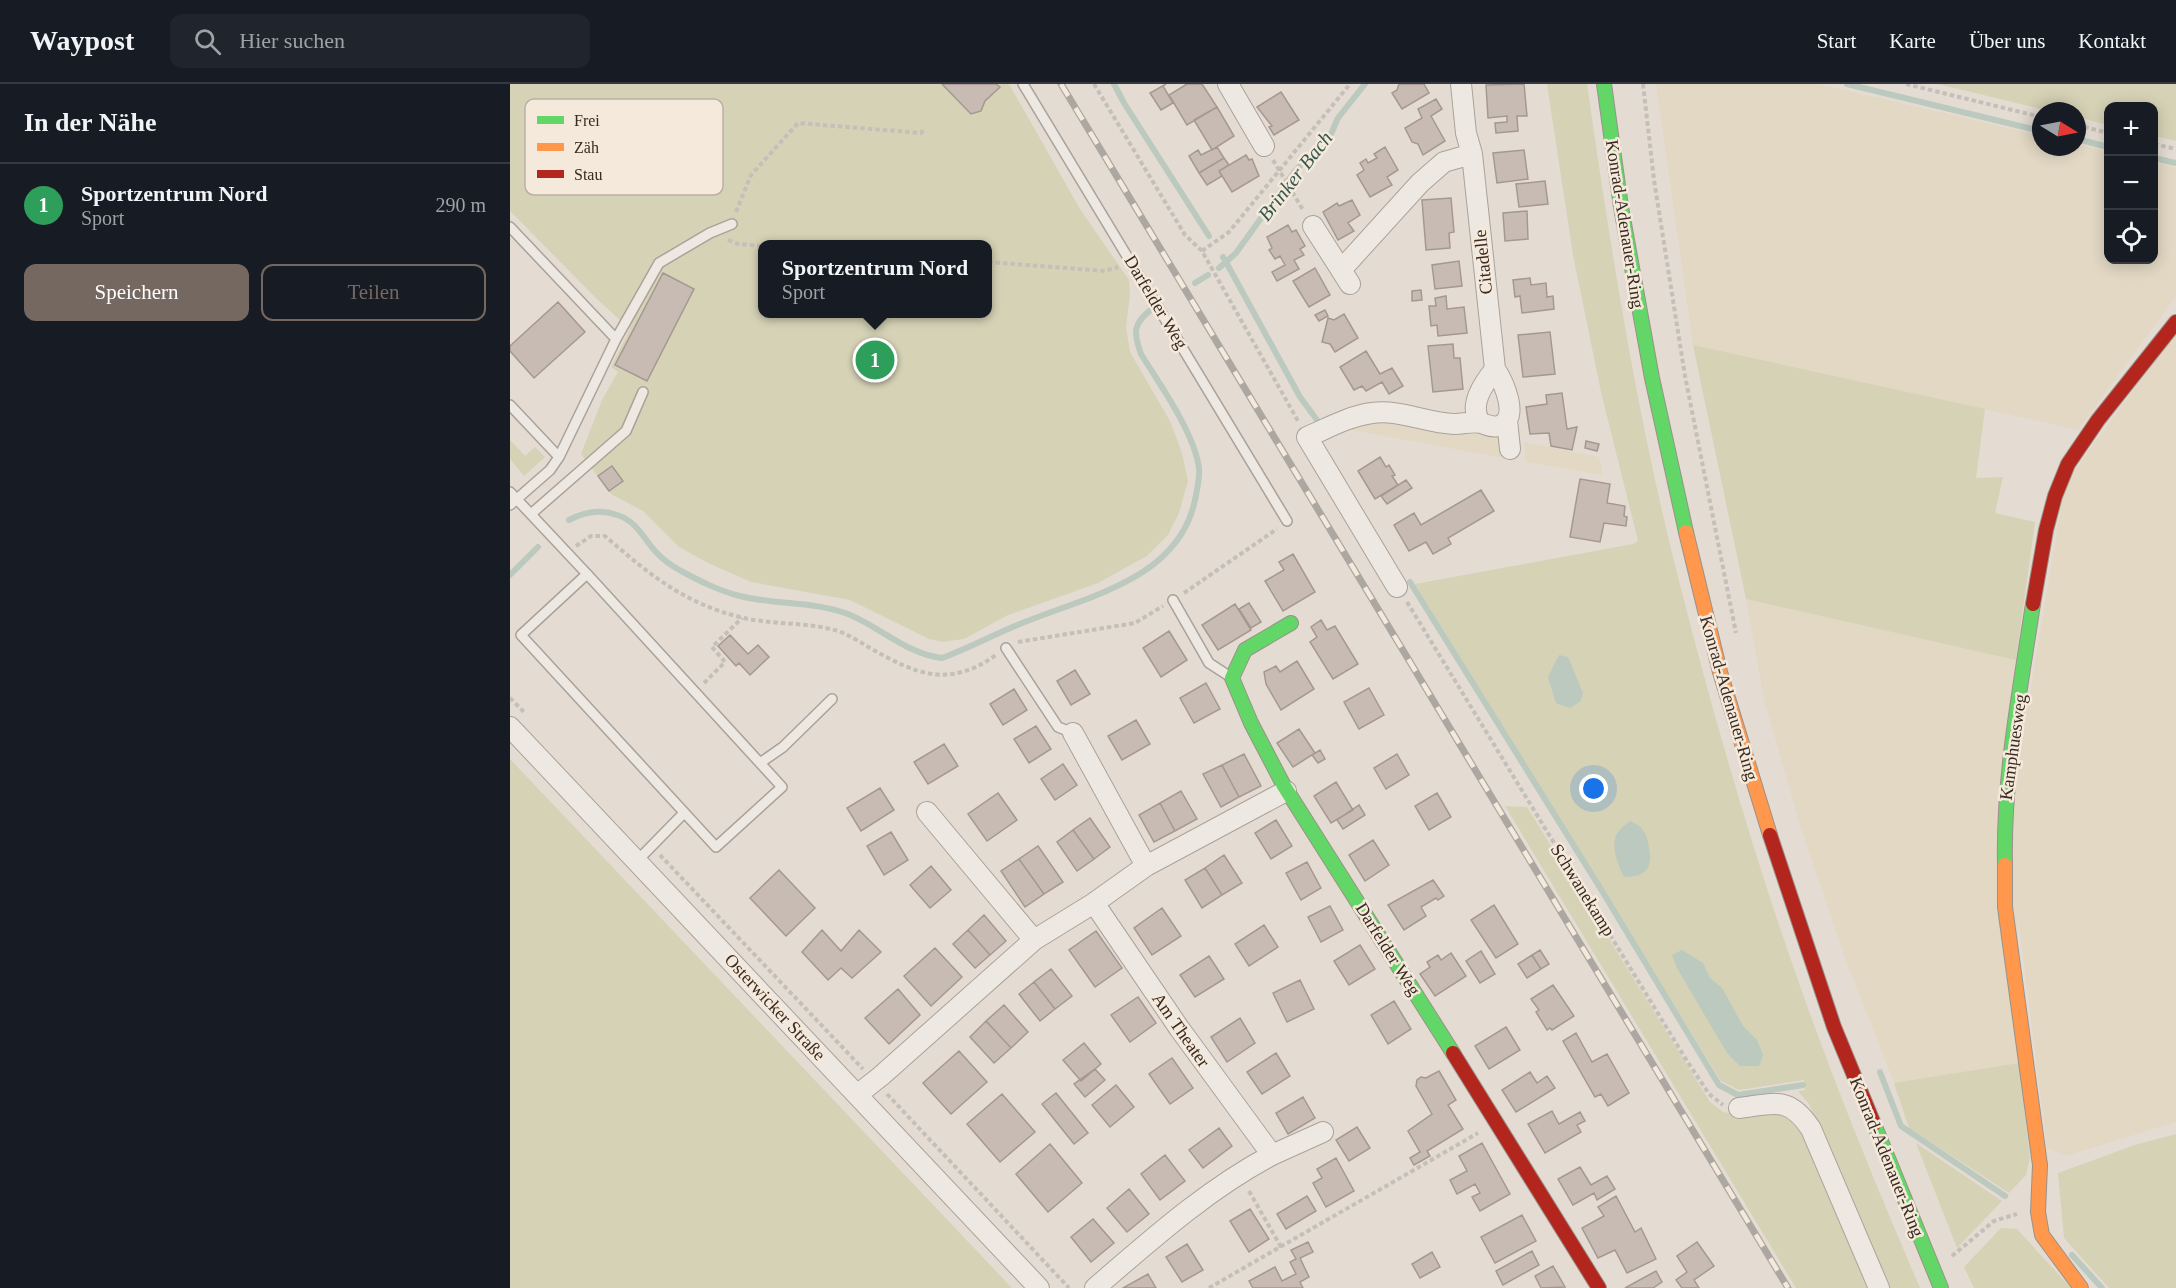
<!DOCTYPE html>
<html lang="de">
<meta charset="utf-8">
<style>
:root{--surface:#171b24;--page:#20242c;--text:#f1f3f6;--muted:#9ea1a6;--line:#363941;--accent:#756860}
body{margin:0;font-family:Georgia,serif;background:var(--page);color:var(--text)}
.controls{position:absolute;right:18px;top:18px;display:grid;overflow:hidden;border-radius:12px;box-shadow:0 3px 15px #0003}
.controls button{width:54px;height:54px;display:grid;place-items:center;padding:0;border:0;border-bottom:2px solid var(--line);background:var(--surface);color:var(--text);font:30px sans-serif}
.compass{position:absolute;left:1522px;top:18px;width:54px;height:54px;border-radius:50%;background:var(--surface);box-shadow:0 3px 15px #0003;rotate:100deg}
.you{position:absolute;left:1084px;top:705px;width:21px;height:21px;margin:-15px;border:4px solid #fff;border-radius:50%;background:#1a73e8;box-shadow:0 0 0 9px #1a73e833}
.badge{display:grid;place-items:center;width:39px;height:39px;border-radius:50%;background:var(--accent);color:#fff;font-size:20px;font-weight:700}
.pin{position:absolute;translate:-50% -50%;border:3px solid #fff;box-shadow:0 2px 6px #0006}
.popup{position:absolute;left:248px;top:156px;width:234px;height:78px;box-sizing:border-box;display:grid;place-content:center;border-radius:12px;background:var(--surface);filter:drop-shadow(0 2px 4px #0005);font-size:20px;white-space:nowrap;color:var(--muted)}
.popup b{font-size:22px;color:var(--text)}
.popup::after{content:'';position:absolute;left:50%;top:100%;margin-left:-12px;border:12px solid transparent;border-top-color:var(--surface)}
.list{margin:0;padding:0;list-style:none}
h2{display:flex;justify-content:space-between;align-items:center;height:78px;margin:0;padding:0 24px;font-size:26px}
h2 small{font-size:20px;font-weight:400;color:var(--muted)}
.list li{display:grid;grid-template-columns:39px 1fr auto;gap:18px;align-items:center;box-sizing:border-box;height:84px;padding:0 24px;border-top:2px solid var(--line)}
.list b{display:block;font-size:22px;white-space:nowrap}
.list p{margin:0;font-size:20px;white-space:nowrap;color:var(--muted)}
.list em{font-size:20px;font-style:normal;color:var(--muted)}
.actions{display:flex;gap:12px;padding:18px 24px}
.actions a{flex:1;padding:14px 0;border:2px solid var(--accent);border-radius:12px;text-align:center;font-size:21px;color:var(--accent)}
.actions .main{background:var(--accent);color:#fff}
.icon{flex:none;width:33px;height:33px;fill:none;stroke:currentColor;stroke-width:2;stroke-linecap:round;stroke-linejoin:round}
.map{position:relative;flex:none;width:1666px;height:1204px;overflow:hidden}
header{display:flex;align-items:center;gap:36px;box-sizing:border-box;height:84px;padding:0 30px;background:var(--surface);border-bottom:2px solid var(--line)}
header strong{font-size:28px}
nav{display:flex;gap:33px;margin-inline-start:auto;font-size:21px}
.search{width:420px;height:54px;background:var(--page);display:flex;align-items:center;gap:15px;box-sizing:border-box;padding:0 21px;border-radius:12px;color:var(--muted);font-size:22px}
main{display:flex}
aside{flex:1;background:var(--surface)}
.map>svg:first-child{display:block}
.farmland{fill:#e2d8c4}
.green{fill:#d5d2b6;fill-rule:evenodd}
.water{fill:#bcc9bf}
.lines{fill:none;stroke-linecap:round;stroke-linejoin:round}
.stream{stroke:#bcc9bf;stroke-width:6}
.building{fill:#c8bbb3;stroke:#a59891;stroke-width:1.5}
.lane-casing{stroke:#aaa29a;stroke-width:12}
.street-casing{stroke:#aaa29a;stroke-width:22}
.fast-casing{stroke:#9a918a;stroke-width:16}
.slow-casing{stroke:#9a918a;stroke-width:16}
.jam-casing{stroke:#9a918a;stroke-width:16}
.path{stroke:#c5bfb9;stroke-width:4;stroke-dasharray:4.5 3;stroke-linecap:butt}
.lane{stroke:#ede9e2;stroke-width:9}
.street{stroke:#ede9e2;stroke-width:20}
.fast{stroke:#63d668;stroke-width:14}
.slow{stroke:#ff974d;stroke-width:14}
.jam{stroke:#b3261e;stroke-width:14}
.rail-casing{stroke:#ada7a2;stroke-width:7}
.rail{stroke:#f4e9da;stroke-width:4.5;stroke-dasharray:14;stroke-linecap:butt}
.labels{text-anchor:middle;stroke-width:5;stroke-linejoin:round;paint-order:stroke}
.street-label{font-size:18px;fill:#392a22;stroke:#f4e9da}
.water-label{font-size:20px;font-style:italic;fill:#335750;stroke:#f4e9da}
.key{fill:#f4e9da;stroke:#bcb0a3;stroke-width:1.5}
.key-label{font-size:16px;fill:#392a22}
</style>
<header>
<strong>Waypost</strong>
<div class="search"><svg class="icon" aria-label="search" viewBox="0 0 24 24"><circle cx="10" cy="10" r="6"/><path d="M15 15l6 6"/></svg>Hier suchen</div>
<nav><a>Start</a><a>Karte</a><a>Über uns</a><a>Kontakt</a></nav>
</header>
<main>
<aside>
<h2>In der Nähe<small></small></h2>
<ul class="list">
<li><span class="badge" style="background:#2e9e5b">1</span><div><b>Sportzentrum Nord</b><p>Sport</p></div><em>290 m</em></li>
</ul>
<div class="actions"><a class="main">Speichern</a><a>Teilen</a></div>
</aside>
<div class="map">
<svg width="1666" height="1204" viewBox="0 0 1666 1204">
<rect width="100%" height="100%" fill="#e4dcd2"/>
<path class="farmland" d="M1146,0H1309L1531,52V63H1567V60L1598,68V176H1644V78L1666,84V212L1568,346L1183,261Z
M1666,248V1038L1556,1072L1537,1064L1497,745L1555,399Z
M893,337L994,354V374L836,345L850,339Z
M1014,358L1089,373L1093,391L1016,378Z
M1236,515L1506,576L1509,979L1384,999L1334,871L1290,741L1254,615Z"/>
<path class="green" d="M0,0H499L570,125L619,196L620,211L616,243L620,268L660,337L672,369L678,397L669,429L658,451L637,472L588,499L498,531L454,555L432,558L419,555L340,516L241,498L198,479L169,463L133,427L101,410L71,370L92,316L108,288L101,283L120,245L88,216L0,127ZM252,160H478V230H252Z
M1037,0H1077C1100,160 1125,320 1164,477C1208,652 1259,826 1324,994C1351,1065 1380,1134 1410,1204H1377L1299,1020L1288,1007L1295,1006L1294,996L1229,1006L1211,997L905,500L1123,460L1128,457L1091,308L1063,171Z
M1428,0H1666V57L1644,52V22H1598V41L1567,33V27H1540Z
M1183,261L1475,325L1466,394L1493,393L1485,429L1525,438L1506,576L1236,515Z
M0,356L15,372L25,363L35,373L14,392L0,375Z
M0,675L502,1204H0Z
M995,722L1017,723L1200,1018L1213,1028L1229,1031L1270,1026L1287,1035L1362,1204H1286Z
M1509,979L1520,1074L1516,1091L1499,1109L1399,1044L1384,999Z
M1666,1050V1204H1599L1554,1154L1548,1089L1625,1061Z
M1406,1059L1492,1117L1447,1164Z
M1491,1144L1507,1145L1561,1204H1464L1454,1183Z"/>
<path class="water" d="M1049,571L1058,573L1073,609L1071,617L1060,624L1046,619L1038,593Z
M1120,737C1123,739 1130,741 1132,745C1136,749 1138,757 1139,763C1143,784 1136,793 1114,793C1109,783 1102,766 1105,755C1106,748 1115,741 1120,737Z
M1172,866L1193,879L1200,894L1212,904L1233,942L1247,956L1253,971L1249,982H1230L1217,969L1167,884L1162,871Z"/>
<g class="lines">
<path class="stream" d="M604,0L614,19L699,152
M1337,0L1531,47
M1567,55L1598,63
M1644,74L1666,79
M713,173L716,178L726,169L785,87L821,50L828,34L855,0
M709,184L716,178L790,313L807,336
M685,199L698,191
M59,436C74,428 91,425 107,431C127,437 133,454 146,468C153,476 162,482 171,487C190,497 209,507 230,512C265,521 303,517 338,530C370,543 397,570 432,574C462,563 490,547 520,536C583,511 669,493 685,416C687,406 690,394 689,384C684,348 650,301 631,270C623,248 623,239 643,224
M0,491L28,463
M900,498L1092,807L1209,1001L1228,1011L1293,1001
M1370,988L1391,1042L1495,1112
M1562,1171L1592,1204"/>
</g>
<path class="building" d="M432,0H486L490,3L475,17L471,27L461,30Z
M656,0L653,2L663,19L651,26L640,9Z
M677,0H692L707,23L677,41L659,11Z
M889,0H914L919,9L892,25L882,9L887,6Z
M1014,0L1017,32H1007L1008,47L986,49L985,39L997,38V32L978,34L976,1Z
M771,8L789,36L764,51L759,43L762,42L747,23Z
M926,15L932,25L921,32L935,57L913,71L908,60L902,58L895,44L912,34L908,25Z
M707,23L724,52L702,66L684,36Z
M707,63L714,74L689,89L679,72L688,66L691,71Z
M875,63L888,86L877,93L882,101L860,113L847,91L854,86L850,79L856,75L858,79L867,74L864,70Z
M1014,66L1018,95L987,99L983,69Z
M736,71L739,76L742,75L749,92L722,108L709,87Z
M714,74L719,81L709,87L712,92L697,101L689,89Z
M1035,97L1038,120L1009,123L1006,100Z
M941,114L944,148L939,149L940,164L916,166L912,116Z
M842,116L850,131L838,139L844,147L828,156L813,128L827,119L829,122Z
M1017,127L1018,155L995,157L993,129Z
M778,141L782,148L786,146L795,162L790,165L794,171L784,176L789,185L767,197L762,188L775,181L770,172L765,175L759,166L762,164L757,153Z
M949,177L952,202L925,205L922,181Z
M805,184L820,211L799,223L783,197Z
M153,189L184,205L137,297L105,281Z
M1020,194L1021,201L1036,199L1037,213L1043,212L1044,225L1012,229L1010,212L1005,213L1003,196Z
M911,206L912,216L902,217V207Z
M936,212L937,225L954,223L957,249L928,252L927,241L921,242L919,222H926L925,214Z
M48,218L75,248L24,294L0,267V262Z
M815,226L818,232L809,237L805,231Z
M834,230L848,254L825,268L820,260L812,258L818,234L824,236Z
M1040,248L1045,290L1013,293L1008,251Z
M943,260L944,274H950L953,305L923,308L918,262Z
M856,267L870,290L882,284L893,302L879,310L872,298L856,307L852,302L844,306L830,283Z
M1052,309L1057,345L1067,343L1062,366L1041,362L1039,349L1020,350L1016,323L1037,320L1036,311Z
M1076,357L1089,360L1087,367L1075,364Z
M870,373L876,383L879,381L885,391L882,392L888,401L865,415L848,387Z
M102,382L113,397L99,407L88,392Z
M1070,395L1100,400L1097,419L1115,422L1114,432L1117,433L1116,442L1094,439L1090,458L1060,453Z
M896,396L902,404L877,420L871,412Z
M971,406L984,427L938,454L941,460L923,470L916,458L899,467L884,441L904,429L911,441Z
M783,470L805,508L773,527L755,497L774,486L769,478Z
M739,519L751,538L741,544L729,525Z
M725,520L741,546L708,566L692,541Z
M811,536L817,546L825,542L848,580L823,595L800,558L807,553L801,543Z
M659,547L677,576L651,593L633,564Z
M220,551L238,570L248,561L259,573L240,591L229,579L226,582L208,562Z
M787,577L804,605L771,626L756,600L754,588L766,582L770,588Z
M565,586L580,610L561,621L547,597Z
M696,599L710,625L684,639L670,614Z
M859,604L874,631L849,645L834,618Z
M504,605L517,626L493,641L480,620Z
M626,636L640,660L612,676L598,652Z
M526,642L541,665L519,679L504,655Z
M789,645L805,669L783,683L767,659Z
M434,660L448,682L418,700L404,678Z
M810,666L815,675L808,679L802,671Z
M734,670L751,702L729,713L712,681Z
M887,670L899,691L876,705L864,684Z
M553,680L567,701L545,716L531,695Z
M712,681L729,713L711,723L693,690Z
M826,698L843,726L821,739L804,712Z
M370,704L384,726L351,747L337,724Z
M671,707L687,735L665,747L650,719Z
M488,709L507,736L477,757L458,730Z
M927,709L941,733L919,746L905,722Z
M650,719L665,747L644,758L629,731Z
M849,721L855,731L833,745L827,736Z
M580,734L600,763L584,775L563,746Z
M766,736L782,762L761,775L745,749Z
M563,746L584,775L567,787L547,758Z
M381,748L398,776L374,791L357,762Z
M863,756L879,781L855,797L839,771Z
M528,762L553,798L534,810L509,775Z
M714,771L732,799L712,811L695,784Z
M509,775L534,810L515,823L491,787Z
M797,778L811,804L791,816L776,789Z
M421,782L441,806L420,824L400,801Z
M695,784L712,811L692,824L675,796Z
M269,786L305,824L276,852L240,814Z
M923,796L934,812L928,816L926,814L911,823L916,832L894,846L878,821Z
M984,821L1008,860L986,874L961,836Z
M820,822L833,846L811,858L798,833Z
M652,824L671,852L642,871L624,844Z
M474,831L496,857L480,871L458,846Z
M754,841L768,863L739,882L725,860Z
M312,846L331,867L349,846L371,868L342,894L331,884L318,896L292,868Z
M458,846L480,871L465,884L443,860Z
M586,847L612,884L585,903L559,866Z
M850,861L865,885L839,901L824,877Z
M425,864L452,893L421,922L394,892Z
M1030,866L1039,880L1031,885L1022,871Z
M971,867L985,890L970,899L956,877Z
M941,869L956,892L925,912L910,890L920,883L917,878L928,871L931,876Z
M1022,871L1031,885L1017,894L1008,880Z
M699,872L714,895L685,913L670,891Z
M541,885L562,912L545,925L524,898Z
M790,896L804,925L777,938L763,909Z
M524,898L545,925L530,937L509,910Z
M1043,901L1064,932L1042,946L1040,944L1037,946L1026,928L1029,926L1021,915Z
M388,905L410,931L379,960L355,934Z
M628,913L646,939L620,958L601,931Z
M884,917L901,945L878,960L861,931Z
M494,921L518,948L501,964L476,937Z
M730,934L745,959L717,978L701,953Z
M476,937L501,964L484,979L460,953Z
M996,943L1010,966L979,985L965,962Z
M1066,949L1082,978L1097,970L1119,1009L1098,1022L1091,1010L1085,1013L1053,957Z
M574,959L591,980L571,997L553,976Z
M449,967L477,998L441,1030L413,999Z
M766,969L780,992L752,1010L737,988Z
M662,974L683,1004L660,1020L639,990Z
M585,985L595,996L575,1013L564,1000Z
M929,987L946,1016L938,1021L953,1045L917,1067L920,1072L904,1081L900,1074L910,1068L898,1047L922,1030L906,1002L907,996L911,993L916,994Z
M1020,988L1027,999L1037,992L1045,1004L1006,1028L992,1006Z
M606,1001L624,1023L600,1043L582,1021Z
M546,1009L578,1049L564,1060L532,1020Z
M492,1010L525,1048L490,1078L457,1040Z
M793,1013L805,1034L778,1050L766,1029Z
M1042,1027L1049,1040L1070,1028L1075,1037L1067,1041L1071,1048L1035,1069L1018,1040Z
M847,1043L860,1064L839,1077L826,1056Z
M709,1044L722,1062L693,1084L679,1066Z
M972,1059L1000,1110L970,1127L962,1113L970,1109L965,1100L947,1110L940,1096L957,1087L949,1072Z
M540,1060L572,1099L538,1128L506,1090Z
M655,1071L675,1097L650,1116L631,1090Z
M826,1074L844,1107L816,1123L803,1099L812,1094L807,1085Z
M1070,1083L1081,1101L1097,1092L1105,1105L1087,1116L1084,1109L1063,1121L1048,1095Z
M619,1105L639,1130L617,1148L597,1124Z
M797,1112L806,1127L776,1145L767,1130Z
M1106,1112L1125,1148L1131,1144L1146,1175L1117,1189L1105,1166L1088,1174L1072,1144L1094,1132L1088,1123Z
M740,1125L759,1155L739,1168L720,1137Z
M1012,1131L1026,1157L985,1179L971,1153Z
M583,1135L604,1159L581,1178L561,1153Z
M798,1158L803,1168L790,1174L799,1193L790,1198L793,1204H743L739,1197L765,1183L772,1197L786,1190L780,1178L786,1175L781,1166Z
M1187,1158L1204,1182L1184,1196L1189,1204H1172L1166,1196L1177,1188L1167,1172Z
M677,1160L693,1186L672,1198L656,1173Z
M1022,1167L1029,1181L993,1201L986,1187Z
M922,1168L930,1183L910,1194L902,1180Z
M1043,1182L1055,1203L1031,1204L1025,1192Z
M1146,1187L1152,1198L1143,1204H1115Z
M638,1190L646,1204H613Z"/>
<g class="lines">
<g class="lane-casing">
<path id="lane" d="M513,0L777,437
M0,143L106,255
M0,321L49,373
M0,408L77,490
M0,421L40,386L49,373L106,255L149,179L200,149L222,140
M21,430L116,347L133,308
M77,490L272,703L206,763L11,551Z
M663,516L699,579L719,592
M496,564L548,643L563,649
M250,679L273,663L322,615
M126,778L174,729"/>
</g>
<g class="street-casing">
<path id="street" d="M718,0L754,62
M803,142L840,200
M831,186L910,99L934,78L962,70
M997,336L1000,365
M970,338C958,321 974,299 985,285
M887,503L797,353C818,344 839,332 862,329C890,325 916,339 944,340C953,340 963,337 971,339C978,341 981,344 989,342C1011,335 993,297 985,285L962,70L956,49L951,0
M0,643L529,1204
M563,649L636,782
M417,728L524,856
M584,819L669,944L762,1071C696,1106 641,1156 585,1204
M347,1011L371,992L524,856L584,819L636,782L776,707
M1229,1024C1264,1020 1279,1011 1301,1045L1369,1204
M762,1071L813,1048"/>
</g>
<g class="fast-casing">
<path id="fast" d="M1094,0L1111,123L1142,294L1176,448
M781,539L735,566L722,594L741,639L774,702L943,969
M1495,781C1493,693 1510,607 1523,520
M1364,1040L1431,1204"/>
</g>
<g class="slow-casing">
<path id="slow" d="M1176,448L1210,588L1260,751
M1495,781V823L1530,1081L1528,1128L1532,1151L1571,1204"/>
</g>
<g class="jam-casing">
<path id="jam" d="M1523,520L1536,446L1545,412L1558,380L1588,336L1666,238
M1260,751L1324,943L1364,1040
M943,969L1089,1204"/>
</g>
<path class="path" d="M584,0L675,151L692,167L788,337
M1133,0L1144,96L1175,292L1226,549
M1396,0L1531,33
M1567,41L1598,49
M1644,60L1666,65
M763,76L793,126
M226,128L241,91L288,39L411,49L415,44
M218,156L228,160L252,162
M692,167L719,148L840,0
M478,178L595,187L608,183
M66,462L81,452H95C139,490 174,520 234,534C265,541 298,538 328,547C339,551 350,558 360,564C406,590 438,605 486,571
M674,509L767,445
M897,518L1177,977L1199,1010L1213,1021
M508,558L625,539L653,522
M194,599L215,578L202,563L232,534
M0,614L14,628
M150,771L353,985
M377,1010L559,1204
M739,1107L771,1163
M1442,1172L1484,1137L1507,1130
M699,1204L968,1049"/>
<use href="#lane" class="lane"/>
<use href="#street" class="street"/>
<use href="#fast" class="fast"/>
<use href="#slow" class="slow"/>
<use href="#jam" class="jam"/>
<g class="rail-casing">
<path id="rail" d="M551,0L1278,1204"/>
</g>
<use href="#rail" class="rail"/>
</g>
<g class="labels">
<g class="street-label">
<text transform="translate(1115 140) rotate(81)" y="6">Konrad-Adenauer-Ring</text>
<text transform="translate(973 178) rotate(-96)" y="6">Citadelle</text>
<text transform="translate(646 218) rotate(59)" y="6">Darfelder Weg</text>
<text transform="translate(1219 614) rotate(74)" y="6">Konrad-Adenauer-Ring</text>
<text transform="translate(1503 663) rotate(-82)" y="6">Kamphuesweg</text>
<text transform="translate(1073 806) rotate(58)" y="6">Schwanekamp</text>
<text transform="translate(878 865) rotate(58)" y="6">Darfelder Weg</text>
<text transform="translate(265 923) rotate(47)" y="6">Osterwicker Straße</text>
<text transform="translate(671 946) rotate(55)" y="6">Am Theater</text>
<text transform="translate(1377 1073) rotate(68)" y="6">Konrad-Adenauer-Ring</text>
</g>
<g class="water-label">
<text transform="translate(785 92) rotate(-52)" y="7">Brinker Bach</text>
</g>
</g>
<rect x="15" y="15" width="198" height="96" rx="9" class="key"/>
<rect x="27" y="32" width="27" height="8" fill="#63d668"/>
<rect x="27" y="59" width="27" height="8" fill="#ff974d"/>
<rect x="27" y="86" width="27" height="8" fill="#b3261e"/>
<g class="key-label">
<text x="64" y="42">Frei</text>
<text x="64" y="69">Zäh</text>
<text x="64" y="96">Stau</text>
</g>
</svg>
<div class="controls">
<button>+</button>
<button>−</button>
<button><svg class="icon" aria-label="locate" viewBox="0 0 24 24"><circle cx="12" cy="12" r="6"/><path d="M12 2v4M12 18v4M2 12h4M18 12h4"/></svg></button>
</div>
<svg class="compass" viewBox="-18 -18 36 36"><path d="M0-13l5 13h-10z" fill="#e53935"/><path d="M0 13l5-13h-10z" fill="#9ea1a6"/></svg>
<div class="you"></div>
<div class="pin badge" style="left:365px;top:276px;background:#2e9e5b">1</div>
<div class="popup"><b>Sportzentrum Nord</b>Sport</div>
</div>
</main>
